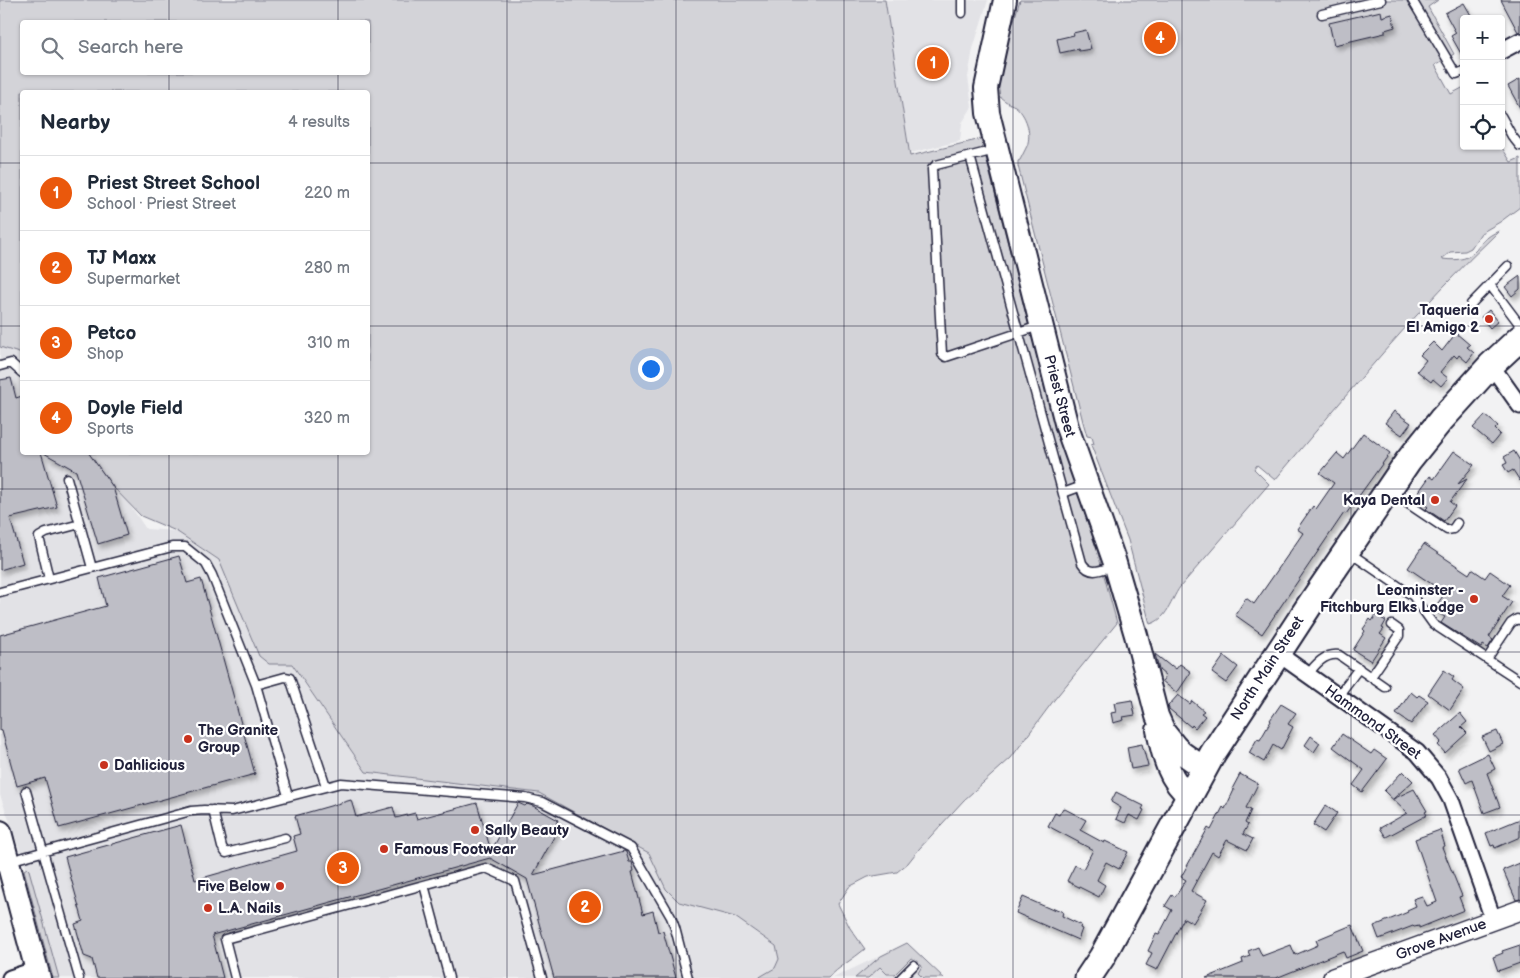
<!DOCTYPE html>
<meta charset="utf-8">
<style>
:root{--surface:#fff;--page:#f6f6f7;--text:#1f2937;--muted:#747a83;--line:#e0e1e3;--accent:#ea580c}
body{margin:0;font-family:"Balsamiq Sans",sans-serif;background:var(--page);color:var(--text)}
.controls{position:absolute;right:15px;top:15px;display:grid;overflow:hidden;border-radius:5px;box-shadow:0 1px 4px #0004}
.controls button{width:45px;height:45px;display:grid;place-items:center;padding:0;border:0;border-bottom:1px solid var(--line);background:var(--surface);color:var(--text);font:25px sans-serif}
.you{position:absolute;left:650px;top:368px;width:18px;height:18px;margin:-12px;border:4px solid #fff;border-radius:50%;background:#1a73e8;box-shadow:0 0 0 8px #1a73e833}
.badge{display:grid;place-items:center;width:32px;height:32px;border-radius:50%;background:var(--accent);color:#fff;font-size:16px;font-weight:700}
.pin{position:absolute;translate:-50% -50%;border:2px solid #fff;box-shadow:0 1px 5px #0006}
.list{margin:0;padding:0;list-style:none}
h2{display:flex;justify-content:space-between;align-items:center;height:65px;margin:0;padding:0 20px;font-size:21px}
h2 small{font-size:16px;font-weight:400;color:var(--muted)}
.list li{display:grid;grid-template-columns:32px 1fr auto;gap:15px;align-items:center;box-sizing:border-box;height:75px;padding:0 20px;border-top:1px solid var(--line)}
.list b{display:block;font-size:19px;white-space:nowrap}
.list p{margin:0;font-size:16px;white-space:nowrap;color:var(--muted)}
.list em{font-size:16px;font-style:normal;color:var(--muted)}
.icon{flex:none;width:28px;height:28px;fill:none;stroke:currentColor;stroke-width:2;stroke-linecap:round;stroke-linejoin:round}
.map{position:relative;flex:none;width:1520px;height:978px;overflow:hidden}
.search{position:absolute;background:var(--surface);box-shadow:0 1px 4px #0004;left:20px;top:20px;width:350px;height:55px;display:flex;align-items:center;gap:12px;box-sizing:border-box;padding:0 18px;border-radius:5px;color:var(--muted);font-size:19px}
.panel{position:absolute;background:var(--surface);box-shadow:0 1px 4px #0004;left:20px;top:90px;width:350px;height:365px;border-radius:5px}
.map>svg:first-child{display:block}
.built{fill:#e2e2e6}
.green{fill:#d3d3d8;stroke:#7a7a8a;fill-rule:evenodd}
.building{fill:#bebec6;stroke:#22223b;filter:url(#shadow)}
.lines{fill:none;stroke-linecap:round;stroke-linejoin:round}
.service-casing{stroke:#22223b;stroke-width:11}
.minor-casing{stroke:#22223b;stroke-width:19}
.tertiary-casing{stroke:#22223b;stroke-width:22}
.secondary-casing{stroke:#22223b;stroke-width:26}
.primary-casing{stroke:#22223b;stroke-width:29}
.service{stroke:#fff;stroke-width:8}
.minor{stroke:#fff;stroke-width:15}
.tertiary{stroke:#fff;stroke-width:19}
.secondary{stroke:#fff;stroke-width:22}
.primary{stroke:#fff;stroke-width:25}
.grid{fill:none;stroke:#22223b;stroke-width:1;stroke-opacity:0.55}
.poi-dot{fill:#c8321e;stroke:#fff;stroke-width:2}
.labels{text-anchor:middle;stroke-width:4.5;stroke-linejoin:round;paint-order:stroke}
.poi-label{font-size:15px;font-weight:bold;fill:#22223b;stroke:#fff;text-anchor:start}
.street-label{font-size:15px;fill:#22223b;stroke:#fff}
</style>
<div class="map">
<svg width="1520" height="978" viewBox="0 0 1520 978">
<defs>
<filter id="shadow"><feDropShadow dx="2.5" dy="4.5" stdDeviation="2.5" flood-color="#0004"/></filter>
</defs>
<rect width="100%" height="100%" fill="#f2f2f3"/>
<filter id="ink" filterUnits="userSpaceOnUse"><feTurbulence type="fractalNoise" baseFrequency=".02" numOctaves="2"/><feDisplacementMap in="SourceGraphic" scale="10" xChannelSelector="R" yChannelSelector="G"/><feConvolveMatrix kernelMatrix="1 2 1 2 8 2 1 2 1" color-interpolation-filters="sRGB"/></filter>
<g filter="url(#ink)">
<path class="built" d="M885,0H988L973,49L968,77L972,107L962,123L960,141L910,153Z
M0,313L22,344V452L95,453L146,529L176,531L220,561L366,772L539,793L649,853L819,978H57L26,867L0,795Z
M907,943L944,978H833Z"/>
<path class="green" d="M0,0H885L910,156L981,139L1055,426L1097,550L1117,623L1054,700L1011,758L964,800L919,849L908,863L897,872L868,877L849,887L838,904L850,928L865,949C853,959 839,967 828,978H758L775,968L779,959L776,946L735,917L679,902L666,889L649,853L539,793L366,772L292,664H269L259,656L219,560L176,531L141,516L113,487L88,453L368,452V92H22V354L0,347ZM22,22H368V72H22Z
M1020,0H1438L1428,7L1454,54L1435,65L1451,94L1464,87V146H1501L1511,162L1520,158V207L1500,222L1481,233L1471,248L1465,251L1450,252L1442,259C1482,264 1471,242 1499,231C1418,308 1347,394 1275,480L1257,465L1254,469L1269,484L1180,587C1170,601 1168,619 1150,624L1128,540L1091,445L1094,444L1092,437L1087,436L1083,422L1018,166V161L1020,160C1022,155 1025,151 1027,146C1032,133 1026,114 1015,106C1008,103 1004,101 998,95L997,77Z
M27,868L29,870L59,978H53L24,870Z
M907,943L944,978H923L918,973L922,966L911,958L895,974H887L880,967L868,978H855L881,956Z"/>
<path class="building" d="M1501,0H1520V32H1518Z
M1464,3L1472,17L1464,19V59L1451,36L1456,33L1445,13Z
M1381,11L1382,17L1392,14L1395,27L1385,30V33L1334,45L1329,23Z
M1086,30L1091,49L1079,51L1078,49L1060,53L1057,39L1074,35L1073,33Z
M1520,79V108L1508,86Z
M1520,276V289L1512,296L1505,287Z
M1489,310L1498,321L1490,328L1481,317Z
M1456,333L1470,345L1467,347L1474,353L1467,362L1459,355L1457,358L1454,355L1440,372L1448,378L1441,386L1433,379L1431,382L1417,371L1426,360L1420,355L1433,342L1442,351Z
M11,378L16,398L22,396V452H41L57,507L10,518L23,563L0,570V380Z
M1394,411L1411,423L1402,435L1385,423Z
M1485,415L1498,426L1495,429L1500,434L1492,444L1473,428Z
M1363,433L1390,453L1346,514L1344,513L1262,634L1235,615L1246,598L1254,604L1303,533L1297,529L1313,506L1316,509L1334,483L1320,473L1337,453L1344,459Z
M1454,451L1474,465L1458,484L1467,479L1450,502L1455,506L1444,521L1426,509L1428,507L1415,497L1430,476L1434,479Z
M1514,451L1520,461V481L1513,470L1508,473L1503,465L1507,463L1504,457Z
M42,452H88L113,487L127,535L98,544L76,471Z
M1424,544L1469,574L1472,569L1485,578L1490,571L1510,585L1502,596L1512,602L1489,637L1493,640L1488,648L1483,645L1481,648L1441,623L1445,617L1433,610L1445,593L1408,568Z
M179,556L187,583L201,579L255,774L59,828L45,778L17,786L2,731H0V635L106,606L99,578Z
M1376,615L1386,621L1382,628L1384,629L1380,634L1386,638L1371,661L1353,650L1365,631L1363,629L1370,619L1372,621Z
M1155,654L1170,666L1171,665L1176,669L1180,664L1191,672L1177,693L1162,681L1166,676L1159,670Z
M1224,656L1238,667L1226,683L1212,673Z
M1444,670L1454,677L1452,680L1464,689L1450,710L1428,694Z
M1411,692L1417,697L1419,695L1428,701L1411,724L1396,714Z
M1178,695L1190,704L1192,701L1204,711L1201,713L1205,716L1195,728L1192,725L1191,727L1169,709L1168,706Z
M1132,700L1135,715L1123,717L1124,720L1113,723L1111,713L1116,712L1114,703Z
M1281,704L1296,713L1288,724L1293,727L1281,750L1273,745L1264,762L1249,753L1257,739L1260,740L1271,721L1270,720Z
M1460,713L1467,722L1461,727L1467,733L1445,753L1438,745L1441,742L1435,735Z
M1497,731L1503,744L1489,751L1482,737Z
M1342,734L1371,754L1374,750L1387,759L1362,792L1353,785L1364,770L1333,747Z
M1311,736L1320,743L1314,752L1305,745Z
M1142,744L1148,766L1131,769L1127,747Z
M1488,754L1495,769L1487,773L1500,807L1484,813L1472,780L1466,783L1459,768Z
M1403,771L1413,781L1393,799L1414,789L1427,811L1425,812L1427,815L1386,837L1380,828L1407,813L1384,791Z
M1240,774L1258,784L1246,808L1251,810L1245,823L1248,825L1243,834L1253,839L1247,850L1227,840L1218,856L1212,852L1191,891L1207,900L1193,923L1184,918L1157,970L1146,965L1152,953L1148,951L1156,934L1159,935L1172,910L1165,906L1172,895L1175,897L1186,880L1181,877L1208,828L1211,830L1223,807L1225,809L1234,790L1232,789Z
M1116,792L1144,806L1142,809L1144,810L1139,820L1129,815L1125,823L1116,819L1121,808L1111,802Z
M351,800L356,817L393,807L396,818L415,813L417,819L477,803L491,851L518,803L525,806L527,804L533,806L558,820L556,824L560,826L533,875L624,851L626,852L629,862H632L634,871L632,872L643,914L653,911L658,932L663,931L676,978H554L527,879L490,858L212,935L223,978H97L92,959L84,956L75,924L83,921L65,857L181,825L195,880L297,851L293,836L300,834L295,816Z
M1326,805L1337,813L1324,832L1313,825Z
M1063,808L1086,820L1080,830L1104,843L1105,841L1128,852L1119,869L1106,862L1097,880L1105,885L1099,897L1067,881L1075,865L1083,869L1093,850L1048,826L1055,813L1059,815Z
M1520,819V837L1495,848L1494,845L1491,846L1486,833Z
M1440,830L1445,846L1442,847L1462,896L1459,897L1464,910L1419,928V926L1414,927L1413,926L1379,939L1374,926L1408,912L1407,910L1416,906L1413,899L1422,896L1427,906L1437,902L1415,839Z
M1520,863V899L1516,900L1503,870Z
M1023,897L1053,910L1054,908L1063,912L1062,916L1081,925L1080,928L1082,929L1078,940L1016,913Z
M1352,925L1363,951L1346,958L1343,951L1276,978H1206L1243,963L1242,959L1250,956L1248,951L1258,947L1262,956L1291,945L1295,955L1318,945L1316,940Z
M1520,945V963L1498,971L1493,957L1503,953L1502,951Z"/>
<g class="lines">
<g class="service-casing">
<path id="service" d="M1412,0L1456,74L1464,71
M962,13V0
M1322,14L1381,0
M1501,116L1512,136L1520,146
M995,150L936,165L932,169L942,354L946,357L1039,326
M970,156L1082,563C1090,576 1101,570 1113,566
M1490,285L1520,325
M1471,304L1508,266
M0,366L11,363L22,373
M67,478L92,568
M1063,493L1085,485
M1392,493L1447,530L1453,529L1457,523
M1350,553L1413,596L1433,624L1520,681
M49,579L39,537L46,533L80,524
M0,592L172,547H185L206,564L212,575L256,685L288,796
M1487,659L1511,623L1517,619L1520,620
M1308,675C1315,664 1326,653 1339,655L1385,687
M1371,677L1399,636V630L1392,625
M256,685L285,677L290,678L326,786
M1338,696L1359,668
M26,791L79,978
M213,810L222,847L226,853L285,838
M9,861L191,811L204,810L232,811L341,783L525,798L542,802L631,848L671,917L675,928L688,978
M424,885L449,978
M235,978L225,939L486,868L515,881L542,978
M901,978L914,965"/>
</g>
<g class="minor-casing">
<path id="minor" d="M1501,51L1520,41
M1491,365L1520,406
M1277,653L1417,752L1439,778L1451,800L1493,919
M10,978L37,969"/>
</g>
<g class="tertiary-casing">
<path id="tertiary" d="M1333,978L1520,910"/>
</g>
<g class="secondary-casing">
<path id="secondary" d="M1005,0L986,88L988,113L1067,427L1114,560L1136,635L1157,716L1164,732L1176,747L1182,753L1205,769
M1158,730C1163,755 1169,781 1190,797
M0,832L39,978"/>
</g>
<g class="primary-casing">
<path id="primary" d="M1088,978L1102,957L1213,753L1309,606L1408,461L1441,420L1491,365L1520,338"/>
</g>
<use href="#service" class="service"/>
<use href="#minor" class="minor"/>
<use href="#tertiary" class="tertiary"/>
<use href="#secondary" class="secondary"/>
<use href="#primary" class="primary"/>
</g>
</g>
<path class="grid" d="M169,0V22M338,0V22M507,0V978M676,0V978M844,0V978M1013,0V978M1182,0V978M1351,0V978M169,72V92M338,72V92M0,163H22M368,163H1520M0,326H22M368,326H1520M169,452V978M338,452V978M0,489H1520M0,652H1520M0,815H1520"/>
<g class="poi-dot">
<circle cx="1489" cy="319" r="5"/>
<circle cx="1435" cy="500" r="5"/>
<circle cx="1474" cy="599" r="5"/>
<circle cx="188" cy="739" r="5"/>
<circle cx="104" cy="765" r="5"/>
<circle cx="475" cy="830" r="5"/>
<circle cx="384" cy="849" r="5"/>
<circle cx="280" cy="886" r="5"/>
<circle cx="208" cy="908" r="5"/>
</g>
<g class="labels">
<g class="poi-label">
<text x="1479" y="315" text-anchor="end">Taqueria<tspan x="1479" dy="17">El Amigo 2</tspan></text>
<text x="1425" y="505" text-anchor="end">Kaya Dental</text>
<text x="1464" y="595" text-anchor="end">Leominster -<tspan x="1464" dy="17">Fitchburg Elks Lodge</tspan></text>
<text x="198" y="735">The Granite<tspan x="198" dy="17">Group</tspan></text>
<text x="114" y="770">Dahlicious</text>
<text x="485" y="835">Sally Beauty</text>
<text x="394" y="854">Famous Footwear</text>
<text x="270" y="891" text-anchor="end">Five Below</text>
<text x="218" y="913">L.A. Nails</text>
</g>
<g class="street-label">
<text transform="translate(1060 396) rotate(75)" y="5">Priest Street</text>
<text transform="translate(1267 668) rotate(-57)" y="5">North Main Street</text>
<text transform="translate(1373 722) rotate(36)" y="5">Hammond Street</text>
<text transform="translate(1441 939) rotate(-20)" y="5">Grove Avenue</text>
</g>
</g>
</svg>
<div class="controls">
<button>+</button>
<button>−</button>
<button><svg class="icon" aria-label="locate" viewBox="0 0 24 24"><circle cx="12" cy="12" r="6"/><path d="M12 2v4M12 18v4M2 12h4M18 12h4"/></svg></button>
</div>
<div class="you"></div>
<div class="pin badge" style="left:933px;top:63px">1</div>
<div class="pin badge" style="left:585px;top:907px">2</div>
<div class="pin badge" style="left:343px;top:868px">3</div>
<div class="pin badge" style="left:1160px;top:38px">4</div>
<div class="search"><svg class="icon" aria-label="search" viewBox="0 0 24 24"><circle cx="10" cy="10" r="6"/><path d="M15 15l6 6"/></svg>Search here</div>
<section class="panel">
<h2>Nearby<small>4 results</small></h2>
<ul class="list">
<li><span class="badge">1</span><div><b>Priest Street School</b><p>School · Priest Street</p></div><em>220 m</em></li>
<li><span class="badge">2</span><div><b>TJ Maxx</b><p>Supermarket</p></div><em>280 m</em></li>
<li><span class="badge">3</span><div><b>Petco</b><p>Shop</p></div><em>310 m</em></li>
<li><span class="badge">4</span><div><b>Doyle Field</b><p>Sports</p></div><em>320 m</em></li>
</ul>
</section>
</div>
